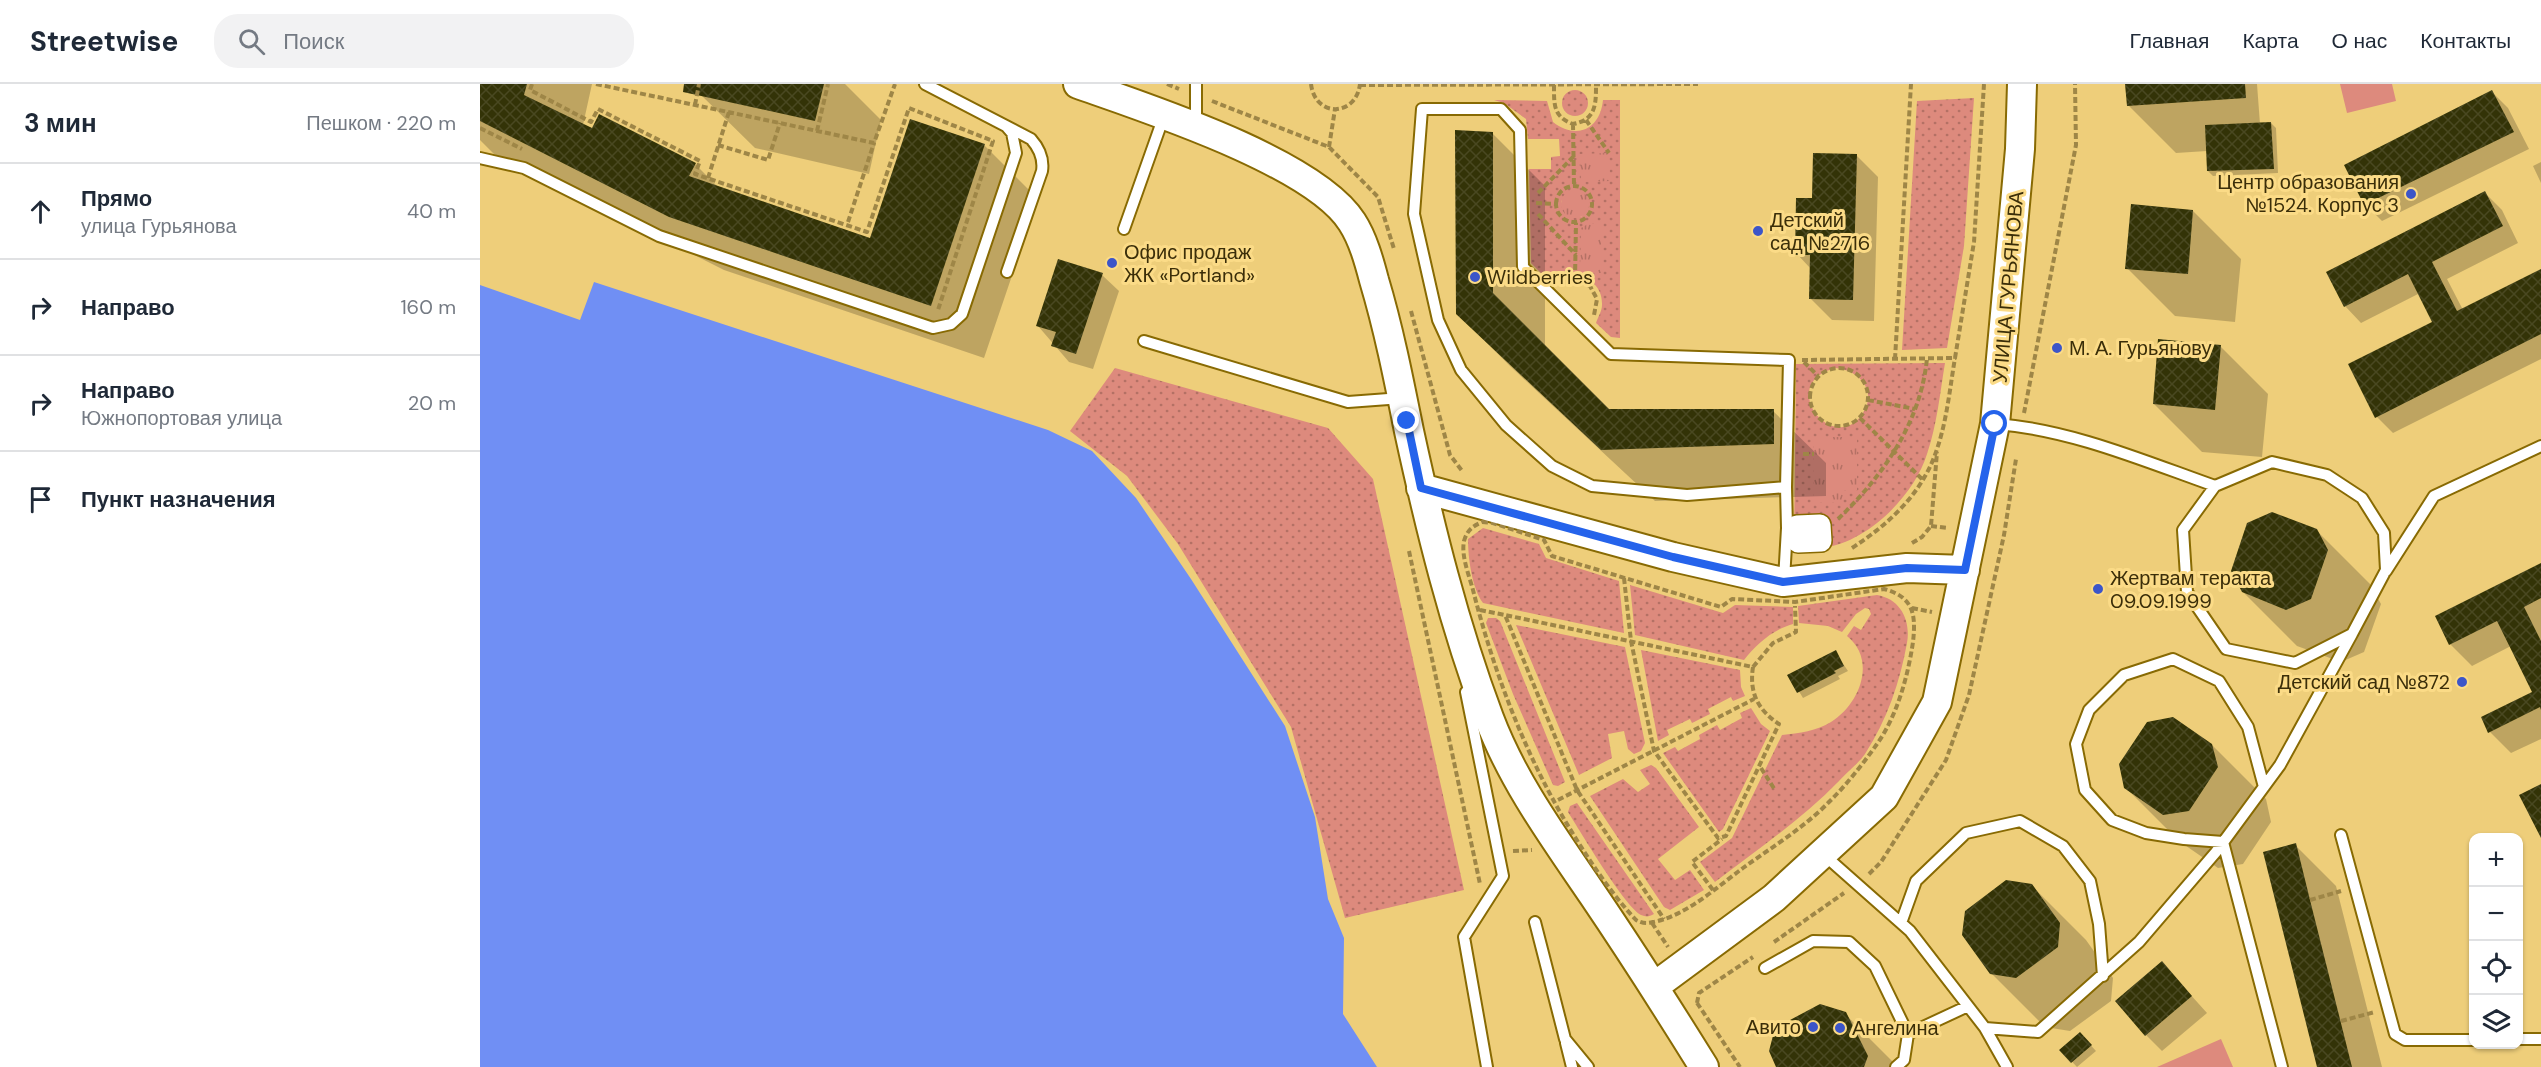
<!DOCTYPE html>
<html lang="ru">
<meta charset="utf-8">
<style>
:root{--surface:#fff;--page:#f2f2f3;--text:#1f2937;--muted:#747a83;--line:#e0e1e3}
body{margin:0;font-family:"DM Sans",sans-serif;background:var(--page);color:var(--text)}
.controls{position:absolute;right:18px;bottom:18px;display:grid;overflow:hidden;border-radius:12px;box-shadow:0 2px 4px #0004}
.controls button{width:54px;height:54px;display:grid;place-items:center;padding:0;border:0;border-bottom:2px solid var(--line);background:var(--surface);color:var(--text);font:30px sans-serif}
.stop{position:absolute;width:18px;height:18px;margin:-14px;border:4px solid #2563eb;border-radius:50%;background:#fff}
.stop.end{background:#2563eb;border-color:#fff;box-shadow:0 2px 6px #0008}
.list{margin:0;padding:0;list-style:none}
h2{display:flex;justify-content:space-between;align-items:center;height:78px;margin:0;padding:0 24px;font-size:26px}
h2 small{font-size:20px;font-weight:400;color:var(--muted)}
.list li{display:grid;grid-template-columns:39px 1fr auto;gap:18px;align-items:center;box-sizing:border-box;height:96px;padding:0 24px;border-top:2px solid var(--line)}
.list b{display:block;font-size:22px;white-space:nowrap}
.list p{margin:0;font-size:20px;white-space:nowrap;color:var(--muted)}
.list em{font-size:20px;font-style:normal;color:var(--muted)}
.icon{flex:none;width:33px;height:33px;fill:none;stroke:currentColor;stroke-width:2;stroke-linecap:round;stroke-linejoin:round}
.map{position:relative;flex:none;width:2061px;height:983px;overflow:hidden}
header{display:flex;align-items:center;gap:36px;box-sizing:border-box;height:84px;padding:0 30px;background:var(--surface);border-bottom:2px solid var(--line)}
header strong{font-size:28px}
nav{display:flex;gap:33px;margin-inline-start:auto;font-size:21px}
.search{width:420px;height:54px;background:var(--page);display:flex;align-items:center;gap:15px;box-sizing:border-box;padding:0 21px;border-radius:24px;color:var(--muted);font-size:22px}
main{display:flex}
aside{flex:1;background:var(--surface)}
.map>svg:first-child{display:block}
.grass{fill:url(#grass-dots);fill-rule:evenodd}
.park{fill:url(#park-tufts)}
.garden{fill:#dd8a7d}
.water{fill:#708ff4}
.shadow{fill:#0003}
.building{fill:url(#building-cross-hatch)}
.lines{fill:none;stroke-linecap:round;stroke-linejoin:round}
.lane-casing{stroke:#886a03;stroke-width:14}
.street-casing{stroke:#886a03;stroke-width:24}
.secondary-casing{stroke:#886a03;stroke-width:32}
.path{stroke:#9e8647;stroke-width:4;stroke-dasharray:6 3;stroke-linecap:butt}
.lane{stroke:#fff;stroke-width:10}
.street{stroke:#fff;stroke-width:21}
.secondary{stroke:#fff;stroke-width:28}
.route{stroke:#2563eb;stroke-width:8}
.poi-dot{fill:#3c55c8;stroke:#fbdb87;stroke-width:2}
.labels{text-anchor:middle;stroke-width:6;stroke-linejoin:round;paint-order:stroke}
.poi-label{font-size:20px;fill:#3b2e09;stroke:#fbdb87;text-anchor:start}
.street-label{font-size:20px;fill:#3b2e09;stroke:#fbdb87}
</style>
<header>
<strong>Streetwise</strong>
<div class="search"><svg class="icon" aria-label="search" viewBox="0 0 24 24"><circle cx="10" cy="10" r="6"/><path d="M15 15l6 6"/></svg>Поиск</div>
<nav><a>Главная</a><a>Карта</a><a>О нас</a><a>Контакты</a></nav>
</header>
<main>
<aside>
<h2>3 мин<small>Пешком · 220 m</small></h2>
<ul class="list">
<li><svg class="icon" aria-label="ahead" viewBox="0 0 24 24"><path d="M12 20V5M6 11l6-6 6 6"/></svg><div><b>Прямо</b><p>улица Гурьянова</p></div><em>40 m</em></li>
<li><svg class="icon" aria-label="right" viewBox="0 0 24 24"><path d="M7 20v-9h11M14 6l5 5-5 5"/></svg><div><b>Направо</b></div><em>160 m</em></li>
<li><svg class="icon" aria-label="right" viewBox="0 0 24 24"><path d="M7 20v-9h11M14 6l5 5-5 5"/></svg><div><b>Направо</b><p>Южнопортовая улица</p></div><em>20 m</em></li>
<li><svg class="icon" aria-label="arrive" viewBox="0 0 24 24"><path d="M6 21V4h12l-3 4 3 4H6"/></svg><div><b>Пункт назначения</b></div></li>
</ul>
</aside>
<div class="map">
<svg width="2061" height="983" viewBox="0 0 2061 983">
<defs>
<pattern id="grass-dots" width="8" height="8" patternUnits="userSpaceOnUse" patternTransform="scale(1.5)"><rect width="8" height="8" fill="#dd8a7d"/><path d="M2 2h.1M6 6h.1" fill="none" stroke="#b47165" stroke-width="1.8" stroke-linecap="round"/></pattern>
<pattern id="park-tufts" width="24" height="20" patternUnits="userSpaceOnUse" patternTransform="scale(1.5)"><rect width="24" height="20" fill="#dd8a7d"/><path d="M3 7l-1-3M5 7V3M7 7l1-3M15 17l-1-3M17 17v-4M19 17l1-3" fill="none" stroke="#b47165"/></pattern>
<pattern id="building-cross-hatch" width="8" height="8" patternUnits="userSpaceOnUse" patternTransform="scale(1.5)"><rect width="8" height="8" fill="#333307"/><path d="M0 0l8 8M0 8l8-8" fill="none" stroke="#494821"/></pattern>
</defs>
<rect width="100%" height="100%" fill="#eece7a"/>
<path class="grass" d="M1082 19a13 13 0 1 1 26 0a13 13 0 1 1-26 0Z
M1494,14L1484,162L1467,264L1422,266L1437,17Z
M1014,16L1067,17L1073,38C1096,56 1120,46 1123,16H1140V254L1131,253L1116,239C1118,233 1122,227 1122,221C1123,193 1092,186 1074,202L1051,179L1049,85H1071V73L1080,72L1079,55H1048L1046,35L1024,19ZM1098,107L1106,112L1107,126L1101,133L1084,129L1081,117ZM1121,140V189H1101L1100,188Z
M1465,279C1460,309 1457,341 1447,370C1434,412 1387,459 1342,464C1333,466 1323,464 1314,464L1316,280ZM1356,284C1378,286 1398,306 1383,329C1354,374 1294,299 1356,284Z
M635,284L848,344L893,395L984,806L865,834L811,643L698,460L647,392L590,347Z
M1003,444L1059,460L1066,474L1139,497L1144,549L1003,519C992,504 988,474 988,455Z
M1150,501L1243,529L1255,521L1313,523V540C1292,546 1277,560 1264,576L1155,551Z
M1397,511C1421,515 1431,537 1427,559C1420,598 1407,636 1385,670C1378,680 1367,688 1359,697C1322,735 1277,766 1235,798L1220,778L1252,754L1302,651C1319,649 1337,647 1351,638C1380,620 1397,576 1367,552L1374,542L1381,546L1391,530L1389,525L1385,524L1376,530L1362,548L1348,542L1319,539L1318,522Z
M1008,534H1016L1020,537L1085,698L1078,702L1073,701L1033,610L1006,539Z
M1036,541L1145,563L1165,659L1161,667L1154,670L1148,665L1144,647L1128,650L1132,674L1099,691Z
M1161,566L1260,586L1261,603L1265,612L1253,617L1251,613L1228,625L1230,630L1212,639L1210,635L1187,646L1189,651L1178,657Z
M1271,624L1281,640L1290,647L1243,745L1239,748L1183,669L1195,663L1198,667L1220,655L1219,651L1237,641L1240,646L1262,634L1260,629Z
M1171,681L1176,684L1219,743L1178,775L1195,796L1210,786L1224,806L1190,826L1184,823L1110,712L1143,695L1158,708L1170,700L1160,686Z
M1097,719L1174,830C1169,833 1166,833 1161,831C1145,823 1100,747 1088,728L1090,722Z"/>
<path class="park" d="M1129,69L1130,97L1101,98L1100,70Z
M1081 120a14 14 0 1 1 28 0a14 14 0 1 1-28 0Z
M1108,140H1121V189H1100L1101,144Z
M1334,353H1377V406H1363V418H1334Z"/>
<path class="garden" d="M1860,0H1912L1916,17L1867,29Z
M1741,955L1753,983H1677Z"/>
<path class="water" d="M114,198L568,346L612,367L656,414L711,495L805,642L835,733L848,815L864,854L863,930L897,983H0V201L100,236Z"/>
<path class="shadow" d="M0,0H112L103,41L215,80L239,104L391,156L431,37L505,62L558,115L504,274L244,186L14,70L0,56Z
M224,0H365L401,36L389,90L275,64L221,11Z
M1647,0H1777L1780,40L1791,39L1796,44L1798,89L1733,92L1728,87L1727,67L1696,69L1648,21Z
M2012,8L2028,24L2049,65L1902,137L1885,120L1866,81Z
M1013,50L1065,102V263L1128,327H1293L1346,379V412L1175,417L1030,282L977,229Z
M1376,71L1398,93L1394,237L1352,236L1330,214L1331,185L1317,170L1333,116Z
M2061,78V99L2053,82Z
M2005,109L2022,126L2038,159L1967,195L1983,226L2061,186V275L1913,349L1897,333L1954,238L1940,209L1881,239L1865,222Z
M1713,127L1761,175L1755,238L1695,232L1647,184Z
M622,191L639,207L613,285L589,278L558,242Z
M1740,262L1788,310L1782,373L1722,368L1674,320Z
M1836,446L1890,500L1901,520L1884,568L1861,578L1817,562L1763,508Z
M2061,485V655L2031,669L2010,648L2054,608L2031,562L1992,582L1970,560Z
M1355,568L1368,587L1358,592L1360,595L1323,614L1309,591Z
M1732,661L1786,715L1791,738L1763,780L1738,784L1699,757L1645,703Z
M1815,761L1856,802L1902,983H1839Z
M1552,802L1606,856L1633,894L1631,917L1590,947L1565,943L1511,889Z
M1682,879L1727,929L1682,967L1666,951Z
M1365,930L1418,983H1298Z
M1605,955L1616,967L1597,983L1581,966Z"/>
<path class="building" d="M0,0H47L44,11L112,44L119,30L216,79L209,92L390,154L430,35L505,60L451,222L189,133L0,37Z
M204,0H344L335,37L203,8Z
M1645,0H1765L1766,14L1647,22Z
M2012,6L2034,48L1884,121L1864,81Z
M1791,38L1794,85L1727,87L1725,41Z
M975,46L1013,48V209L1129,325H1294V360L1121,366L976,230Z
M1333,69L1377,70L1373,216L1329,215L1330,171H1315L1316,114H1332Z
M2005,107L2023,142L1952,178L1977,227L2061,185V250L1895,334L1868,280L1952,238L1928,190L1864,223L1846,188Z
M1651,120L1713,126L1708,190L1645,185Z
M578,175L623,189L596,270L571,262L576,248L556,242Z
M1678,255L1741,261L1735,326L1673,320Z
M1792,428L1837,445L1848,466L1831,515L1806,526L1762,508L1751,487L1767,439Z
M2061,479V514L2044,523L2061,557V626L2060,623L2008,649L2001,633L2052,608L2017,537L1969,561L1955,532Z
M1356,566L1364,582L1354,587L1356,589L1317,609L1307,591Z
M1693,633L1732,660L1738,683L1709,727L1683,731L1644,704L1639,680L1667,638Z
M2061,700V754L2039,711Z
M1816,759L1830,816L1872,983H1837L1783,768Z
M1526,796L1552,800L1580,839L1578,863L1536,894L1510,890L1482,851L1485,827Z
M1682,877L1712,912L1665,952L1635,917Z
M1340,920L1366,928L1388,972L1384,983H1296L1289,967L1295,944Z
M1600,948L1612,961L1591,979L1579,966Z"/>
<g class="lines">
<g class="lane-casing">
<path id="lane" d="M445,0L551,55C559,64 564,74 562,87L527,188
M942,25H1021L1040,46L1043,183L1131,270L1309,276L1306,403L1207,411L1112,402L1072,382L1026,341L981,286L958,236L934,130Z
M716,42V0
M0,74L44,84L179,152L453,244L471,240L482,230L536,69L532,49L526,42
M644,145L684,32
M664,257L868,318L922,314
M1517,340C1592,346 1664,377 1735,402
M1792,378L1847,391L1882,414L1904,449L1906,486L1872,550L1815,579L1746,565L1707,508L1703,446L1735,402Z
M1906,487L1954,412L2061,362
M1304,496L1307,444L1306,403
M986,608L1023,792L984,853L1007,983
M1784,703L1768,643L1739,597L1693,575L1644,591L1609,626L1596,660L1605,706L1632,736L1666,749L1704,755L1743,758L1802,983
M1861,751L1915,950L1925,956H1994
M1343,770L1430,847L1505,944L1558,948L1659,858L1736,768L1800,681L1872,550
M1055,838L1085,955L1108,983
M1421,839L1436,797L1486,749L1540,737L1583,762L1610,797L1619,840L1623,892
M1285,884L1333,857L1369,858L1395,882L1428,950L1488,922
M1505,944L1527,983
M2038,955H2061
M1086,959L1092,983
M1416,983L1424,976L1428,950"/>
</g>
<g class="street-casing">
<path id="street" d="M1340,441L1341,457L1318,458L1317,442Z"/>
</g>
<g class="secondary-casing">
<path id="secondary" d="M598,0C666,24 834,78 872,138C883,155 889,177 894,196C909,246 919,297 929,347C950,444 974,541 1009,634C1033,698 1075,755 1113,811C1151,867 1188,925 1224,983
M941,404L1193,473L1303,498L1427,484L1485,486
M1175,902L1294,814L1404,713L1457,618L1515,340L1540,65L1542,0"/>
</g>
<path class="path" d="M52,0L50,6L111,38L118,25L220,77L215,90L387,148L429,24L513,57L458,226
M116,0L394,59L415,0
M687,0L699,5
M831,0C835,34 876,33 880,0
M880,1L1218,0
M1074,1C1074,20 1073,33 1093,40C1116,36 1116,20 1116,1
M732,17L849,63L898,113L914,165
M215,21L219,0
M1106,36L1129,69
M1093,40L1094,102
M0,44L42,65
M337,47L348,0
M238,61L288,76L300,39
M849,63L855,25
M228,94L249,28
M1076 120a18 18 0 1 1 36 0a18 18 0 1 1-36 0Z
M1058,109L1094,72
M1056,119L1076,120
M1058,130L1096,171
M368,138L394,59
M1095,195L1096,139
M1083,199L1095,195L1110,202L1117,215L1114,231
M931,227L970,371L983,388
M1415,275L1431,0
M1322,276L1475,274L1494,158L1504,0
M1324,278L1338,292
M1330 313a29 29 0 1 1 58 0a29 29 0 1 1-58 0Z
M1388,316L1435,325
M1544,329L1596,61L1595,0
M1380,334L1443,396
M1323,370H1334
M1358,435C1403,392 1441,338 1447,274
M1002,438L1013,439L1064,456L1072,472L1241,523L1252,515L1315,518L1404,505C1434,513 1436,531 1433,558C1428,592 1417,632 1397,660C1383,680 1367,700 1350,717C1325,743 1292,763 1263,784C1237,803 1206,832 1173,838C1166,840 1162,839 1156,836C1128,806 1105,770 1084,735C1043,665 1013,585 993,506C989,491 981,472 984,457C987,446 993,442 1002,438Z
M1451,442L1468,444
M1432,459L1442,453L1451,442L1457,368
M1372,464C1409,440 1443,409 1457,365C1467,336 1470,303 1475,274
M929,467L1000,800
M1144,494L1151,557L1174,667L1238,754L1246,752L1299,640C1278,626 1269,609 1273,583L1025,531L1097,706L1184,835
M1432,524L1452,528
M1000,526L1025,531
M1273,583L1293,559L1316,548L1315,522
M1281,684L1295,706
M1078,716L1274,615
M1033,767L1052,766
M1389,790L1401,778L1466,676L1489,611L1524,451L1536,375
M1233,806L1212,778L1242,755
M1830,816L1861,807
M1172,839L1188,863
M1294,858L1364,809
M1217,919L1219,909L1273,873
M1217,919L1260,983
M1861,937L1895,928"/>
<use href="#lane" class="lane"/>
<use href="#street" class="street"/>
<use href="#secondary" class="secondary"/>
</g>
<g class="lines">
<path class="route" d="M927,337L941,404L1193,473L1303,498L1427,484L1485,486L1515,340"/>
</g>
<g class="poi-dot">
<circle cx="1931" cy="110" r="6"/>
<circle cx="1278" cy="147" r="6"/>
<circle cx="632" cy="179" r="6"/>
<circle cx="995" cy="193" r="6"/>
<circle cx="1577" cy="264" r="6"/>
<circle cx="1618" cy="505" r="6"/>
<circle cx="1982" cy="598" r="6"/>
<circle cx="1333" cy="943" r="6"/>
<circle cx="1360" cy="944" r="6"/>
</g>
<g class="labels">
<g class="poi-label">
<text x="1919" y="105" text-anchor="end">Центр образования<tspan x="1919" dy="23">№1524. Корпус 3</tspan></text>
<text x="1290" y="143">Детский<tspan x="1290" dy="23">сад №2716</tspan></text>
<text x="644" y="175">Офис продаж<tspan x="644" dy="23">ЖК «Portland»</tspan></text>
<text x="1007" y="200">Wildberries</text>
<text x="1589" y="271">М. А. Гурьянову</text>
<text x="1630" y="501">Жертвам теракта<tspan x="1630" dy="23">09.09.1999</tspan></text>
<text x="1970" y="605" text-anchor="end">Детский сад №872</text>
<text x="1321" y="950" text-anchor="end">Авито</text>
<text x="1372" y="951">Ангелина</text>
</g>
<g class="street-label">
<text transform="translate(1528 203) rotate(-85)" y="7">УЛИЦА ГУРЬЯНОВА</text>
</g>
</g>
</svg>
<div class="controls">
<button>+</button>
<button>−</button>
<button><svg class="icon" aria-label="locate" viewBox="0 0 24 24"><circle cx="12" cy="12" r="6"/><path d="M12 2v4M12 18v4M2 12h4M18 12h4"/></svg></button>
<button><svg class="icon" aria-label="layers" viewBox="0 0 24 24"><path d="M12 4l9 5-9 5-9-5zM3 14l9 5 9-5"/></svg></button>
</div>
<div class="stop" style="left:1515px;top:340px"></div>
<div class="stop end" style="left:927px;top:337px"></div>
</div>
</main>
